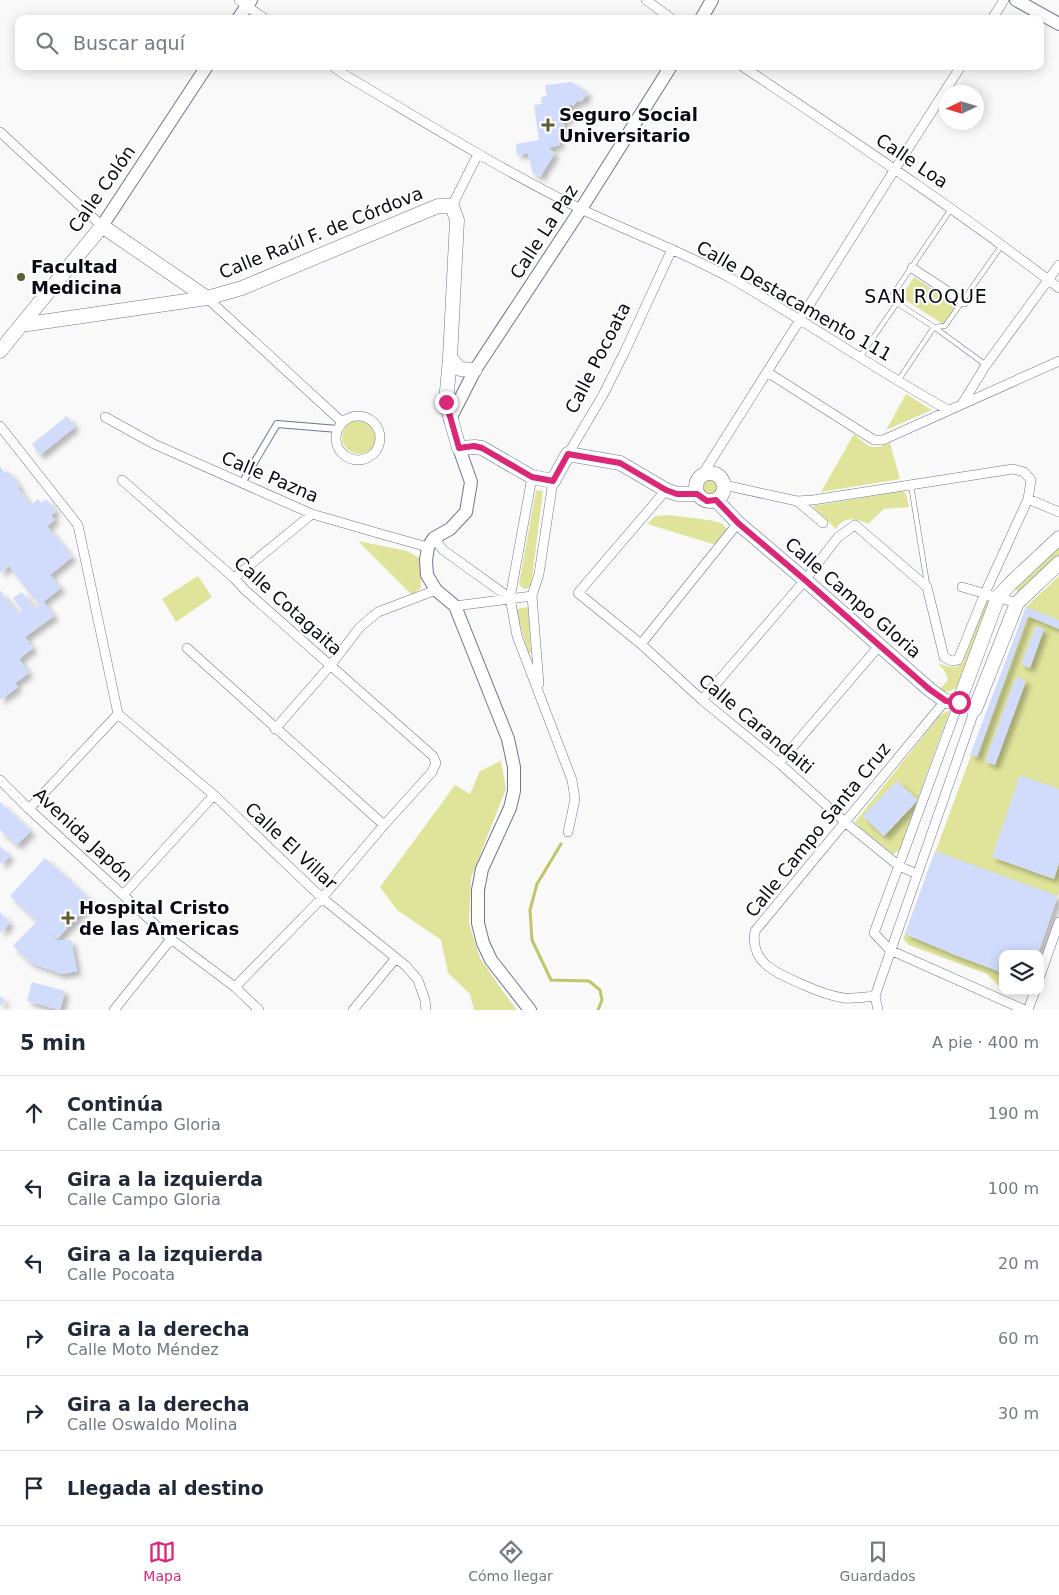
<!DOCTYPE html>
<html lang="es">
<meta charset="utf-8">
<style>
:root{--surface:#fff;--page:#f6f6f7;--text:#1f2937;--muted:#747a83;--line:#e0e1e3;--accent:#db2777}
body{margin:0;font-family:"DejaVu Sans",sans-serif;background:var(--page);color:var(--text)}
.controls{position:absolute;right:15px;bottom:15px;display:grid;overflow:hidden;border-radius:10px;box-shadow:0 2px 12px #0003}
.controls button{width:45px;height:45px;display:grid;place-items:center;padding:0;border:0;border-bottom:1px solid var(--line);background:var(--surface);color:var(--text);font:25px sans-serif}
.compass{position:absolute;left:939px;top:85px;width:45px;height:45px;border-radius:50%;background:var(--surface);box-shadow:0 2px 12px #0003;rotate:266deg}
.stop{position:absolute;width:15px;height:15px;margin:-11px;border:4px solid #db2777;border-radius:50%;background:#fff}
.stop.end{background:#db2777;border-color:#fff;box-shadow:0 1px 5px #0008}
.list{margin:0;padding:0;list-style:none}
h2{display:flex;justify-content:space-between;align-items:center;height:65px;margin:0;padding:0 20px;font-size:21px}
h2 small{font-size:16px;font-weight:400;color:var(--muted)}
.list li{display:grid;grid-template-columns:32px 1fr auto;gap:15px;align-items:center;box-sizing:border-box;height:75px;padding:0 20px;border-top:1px solid var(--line)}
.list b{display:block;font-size:19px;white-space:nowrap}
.list p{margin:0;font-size:16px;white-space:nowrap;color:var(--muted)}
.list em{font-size:16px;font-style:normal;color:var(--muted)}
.icon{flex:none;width:28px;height:28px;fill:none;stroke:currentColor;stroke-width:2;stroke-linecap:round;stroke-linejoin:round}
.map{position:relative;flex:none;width:1059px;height:1010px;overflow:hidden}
.search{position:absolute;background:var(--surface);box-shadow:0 2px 12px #0003;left:15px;right:15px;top:15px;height:55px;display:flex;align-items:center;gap:12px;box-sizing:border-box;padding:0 18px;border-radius:10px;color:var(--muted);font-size:19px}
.sheet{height:515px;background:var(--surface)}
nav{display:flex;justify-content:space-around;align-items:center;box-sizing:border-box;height:70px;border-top:1px solid var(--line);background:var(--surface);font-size:14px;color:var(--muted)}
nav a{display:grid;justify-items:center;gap:2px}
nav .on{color:var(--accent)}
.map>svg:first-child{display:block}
.green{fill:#e0e49b}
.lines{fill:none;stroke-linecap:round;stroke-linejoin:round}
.stream{stroke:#c1c56a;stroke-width:3}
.building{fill:#d1dcfc;filter:url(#shadow)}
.service-casing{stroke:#6e7690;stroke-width:5.5}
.pedestrian-casing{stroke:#6e7690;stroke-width:8}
.minor-casing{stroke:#6e7690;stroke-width:10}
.secondary-casing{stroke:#6e7690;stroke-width:14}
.primary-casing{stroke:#6e7690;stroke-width:15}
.service{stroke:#fff;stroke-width:4.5}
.pedestrian{stroke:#fff;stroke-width:6}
.minor{stroke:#fff;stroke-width:9}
.secondary{stroke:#fff;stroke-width:12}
.primary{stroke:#fff;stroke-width:14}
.route{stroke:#db2777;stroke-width:6}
.poi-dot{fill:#5d5f2c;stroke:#fff;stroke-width:2}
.labels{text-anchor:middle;stroke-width:4;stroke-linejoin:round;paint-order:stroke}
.poi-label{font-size:18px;font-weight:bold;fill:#090b15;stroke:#fff;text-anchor:start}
.street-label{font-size:18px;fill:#090b15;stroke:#fff}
.neighbourhood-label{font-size:19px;letter-spacing:1px;fill:#090b15;stroke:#fff}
</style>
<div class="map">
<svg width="1059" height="1010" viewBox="0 0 1059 1010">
<defs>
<filter id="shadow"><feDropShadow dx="4.5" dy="4.5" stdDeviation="2.5" flood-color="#0004"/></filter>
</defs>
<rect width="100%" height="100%" fill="#f9f9f9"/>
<path class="green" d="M914,277L957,305L944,325L901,297Z
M906,394L932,410L886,430Z
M342 437a17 17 0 1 1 34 0a17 17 0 1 1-34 0Z
M854,434C870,447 869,451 890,443L900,479L821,492Z
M701 487a9 9 0 1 1 18 0a9 9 0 1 1-18 0Z
M536,490L543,491L531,586L526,589L522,588L519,584Z
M903,491L906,494L909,507L884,509L868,524C856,518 843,516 836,529L812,506Z
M669,515L709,520L721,523L727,529L716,545L647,524L655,516Z
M358,541L407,551L420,558L421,588L412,595Z
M1059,547V556L1020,592H1017L1016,586Z
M198,576L212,597L176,622L162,599Z
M1059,576V893L1038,954H1003V987L999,986L987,974L909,945L903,939L1026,607Z
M987,599L991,601L960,684C953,691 949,693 939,690L948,680L945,672L938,663C948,667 955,670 963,662Z
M528,607L531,652L530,653H528L516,609Z
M950,710L899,851L893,854L860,828L855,822L940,715Z
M501,761L506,789L471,878L469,923L480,958L504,993L517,1010H474L470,994L448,973L441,940L397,910L380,887L455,785L470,794L480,771Z"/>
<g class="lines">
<path class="stream" d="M561,844L537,884L530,910L532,940L551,980L589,981L600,990L602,1000L598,1010"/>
</g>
<path class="building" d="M572,82L588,93L581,102L578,100L573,106L572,105H569L570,119L563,120L566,133L558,134L560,145L548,148L555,153L540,177L534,173L533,175L528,153L517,155L516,144L539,140L534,105L542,104L541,97L547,96L545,85Z
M67,416L75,427L40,455L32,444Z
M0,466L5,473L8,471L20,487L18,488L31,505L38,499L41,503L46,499L56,512L51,515L55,520L47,526L72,557L50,575L61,588L39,605L9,566L0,573Z
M0,590L17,613L22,610L13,598L22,592L35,609L44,602L54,616L25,637L33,648L19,659L29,673L15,683L18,687L0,700Z
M1026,607L1059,620V629L1028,616L977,757L970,755Z
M1036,626L1044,629L1030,668L1021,664Z
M1016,677L1026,681L995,765L985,761Z
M1020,775L1059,789V863L1054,879L992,857Z
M897,781L918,800L884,836L863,816Z
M0,802L31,831L17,845L0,830Z
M0,846L10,856L2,864L0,862Z
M935,851L1058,896L1038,954H1003V973L955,955L905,934Z
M45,858L92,901L57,939L46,930L56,940H71L77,971L62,974L31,963L13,946L37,921L10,896Z
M0,912L10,923L0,933Z
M32,982L65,991L60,1010L27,1001Z
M0,996L5,1000L0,1007Z"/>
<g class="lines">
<g class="service-casing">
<path id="service" d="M897,303L934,327L986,365
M860,357L897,303L890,299L951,209
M898,381L934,327L945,326L1002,245
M911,485L927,584"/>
</g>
<g class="pedestrian-casing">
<path id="pedestrian" d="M242,483L277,424L338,429"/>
</g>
<g class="minor-casing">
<path id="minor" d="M239,0L265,19
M646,0L672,19
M992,19L1004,0
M332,66L345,75C423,121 501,170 581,209C631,233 684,252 732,279C805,321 875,369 948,410
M742,66C849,138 956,209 1059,288
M0,132L102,226
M452,206L478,154
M912,268L964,302
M207,298L342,422
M767,372L874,440H883L1059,361
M962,404L986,365L1059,265
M336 438a22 22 0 1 1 44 0a22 22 0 1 1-44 0Z
M105,417L154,444L312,514L388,536L428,547
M0,426L78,525L118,714
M568,454L603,395L626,349L672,249
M702,475L895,169L961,66
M532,477L510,598L517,636L572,780L575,799L568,832
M122,480L234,578L245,590L433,756L436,763L432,772L384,825L322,898L235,987
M666,490L578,593L641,644L702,700L779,763L845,822L899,866L917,874
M1028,499L1059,512
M797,501L823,523
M434,538L443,550L510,598
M234,578L312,514
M962,587L1017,603
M455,606L532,596
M641,644L738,523
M187,648L384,825
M539,684L532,596L539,574L553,481
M702,700L805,580L838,537L855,525L927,587L944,657L951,661L958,660L985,593L1028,499L1031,480L1024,472L1013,469L813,500L797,501L724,485
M959,702L874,933L890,950L1025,1010
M118,714L214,795L322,898L406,966L418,980L425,1000L426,1010
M275,729L330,666L360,627L378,612L436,590
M779,763L879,646
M0,780L29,809L171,939L235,987L259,1010
M29,809L118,714
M123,895L214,795
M1040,976L1059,922
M875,996C865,997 854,999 844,998C830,996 817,991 804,985C779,974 749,964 755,931L945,701
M114,1010L171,939
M353,1010L396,958
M878,1010L875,996L975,709
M1028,1010L1035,991"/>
</g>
<g class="secondary-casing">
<path id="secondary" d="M1016,0L1059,24
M238,19L251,0
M701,19L712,0
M102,226L207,66
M450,419L475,370L581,209L671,66
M459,448L471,482L466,512L450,529L434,538L428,547L426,560L427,575L436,590L455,606L508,739L514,767V791L510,808L482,869L478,890V923L483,943L491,960L530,1010"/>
</g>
<g class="primary-casing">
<path id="primary" d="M21,325L207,298L242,288L438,206H452L457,220L450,358L446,402L459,448L475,447L482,448L532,477L553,481L568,454L620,463L666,490L677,494H697
M0,351L102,226L207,298
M450,358L460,369L475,370
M696 487a14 14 0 1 1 28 0a14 14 0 1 1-28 0Z
M716,500L738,523L805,580L929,689L945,701L959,702L975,709L1017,603L1059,563
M959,702L998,597L1011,583L1059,538"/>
</g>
<use href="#service" class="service"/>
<use href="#pedestrian" class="pedestrian"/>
<use href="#minor" class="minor"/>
<use href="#secondary" class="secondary"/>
<use href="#primary" class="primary"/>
</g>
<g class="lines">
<path class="route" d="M446,402L459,448L474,446L482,448L532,477L553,481L568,454L620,463L666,490L677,494H697L707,501L716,500L738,523L805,580L929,689L946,701L959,702"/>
</g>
<g class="poi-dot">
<path d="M545.5 117.5h5v5h5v5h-5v5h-5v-5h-5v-5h5z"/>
<circle cx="21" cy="277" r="5"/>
<path d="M65.5 910.5h5v5h5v5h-5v5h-5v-5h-5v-5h5z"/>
</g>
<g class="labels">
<g class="poi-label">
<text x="559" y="121">Seguro Social<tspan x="559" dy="21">Universitario</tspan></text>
<text x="31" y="273">Facultad<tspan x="31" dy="21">Medicina</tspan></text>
<text x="79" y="914">Hospital Cristo<tspan x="79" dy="21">de las Americas</tspan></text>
</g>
<g class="street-label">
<text transform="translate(912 161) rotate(34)" y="6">Calle Loa</text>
<text transform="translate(102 189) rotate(-55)" y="6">Calle Colón</text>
<text transform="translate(544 232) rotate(-57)" y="6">Calle La Paz</text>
<text transform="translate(321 233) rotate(-22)" y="6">Calle Raúl F. de Córdova</text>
<text transform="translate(794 301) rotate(30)" y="6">Calle Destacamento 111</text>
<text transform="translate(598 358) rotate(-63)" y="6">Calle Pocoata</text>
<text transform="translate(270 477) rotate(23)" y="6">Calle Pazna</text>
<text transform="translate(853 598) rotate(41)" y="6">Calle Campo Gloria</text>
<text transform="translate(288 606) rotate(42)" y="6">Calle Cotagaita</text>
<text transform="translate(756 724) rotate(40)" y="6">Calle Carandaiti</text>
<text transform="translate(818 830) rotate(-51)" y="6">Calle Campo Santa Cruz</text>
<text transform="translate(83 835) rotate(43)" y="6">Avenida Japón</text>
<text transform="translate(291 846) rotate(43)" y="6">Calle El Villar</text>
</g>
<g class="neighbourhood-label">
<text x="926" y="303">SAN ROQUE</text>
</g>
</g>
</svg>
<div class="controls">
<button><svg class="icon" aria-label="layers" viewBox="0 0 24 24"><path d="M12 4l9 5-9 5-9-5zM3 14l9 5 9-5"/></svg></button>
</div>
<svg class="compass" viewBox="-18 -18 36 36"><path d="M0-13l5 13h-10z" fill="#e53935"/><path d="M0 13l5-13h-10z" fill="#747a83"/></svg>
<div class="stop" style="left:959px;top:702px"></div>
<div class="stop end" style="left:446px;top:402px"></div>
<div class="search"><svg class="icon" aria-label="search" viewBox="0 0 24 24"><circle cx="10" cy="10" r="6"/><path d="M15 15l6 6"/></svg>Buscar aquí</div>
</div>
<section class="sheet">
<h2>5 min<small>A pie · 400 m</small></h2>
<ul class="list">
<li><svg class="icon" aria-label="ahead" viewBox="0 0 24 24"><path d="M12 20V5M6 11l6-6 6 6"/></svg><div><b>Continúa</b><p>Calle Campo Gloria</p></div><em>190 m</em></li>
<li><svg class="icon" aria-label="left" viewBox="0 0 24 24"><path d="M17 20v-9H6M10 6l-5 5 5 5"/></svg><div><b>Gira a la izquierda</b><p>Calle Campo Gloria</p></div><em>100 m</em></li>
<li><svg class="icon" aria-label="left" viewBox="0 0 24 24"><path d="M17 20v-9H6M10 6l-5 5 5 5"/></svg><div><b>Gira a la izquierda</b><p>Calle Pocoata</p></div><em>20 m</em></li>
<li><svg class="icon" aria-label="right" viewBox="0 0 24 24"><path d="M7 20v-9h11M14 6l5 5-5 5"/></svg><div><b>Gira a la derecha</b><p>Calle Moto Méndez</p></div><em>60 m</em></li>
<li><svg class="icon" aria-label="right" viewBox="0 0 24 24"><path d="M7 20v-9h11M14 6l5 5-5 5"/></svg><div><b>Gira a la derecha</b><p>Calle Oswaldo Molina</p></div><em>30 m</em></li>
<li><svg class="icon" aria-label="arrive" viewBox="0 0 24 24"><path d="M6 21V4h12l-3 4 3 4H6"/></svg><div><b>Llegada al destino</b></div></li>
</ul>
</section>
<nav>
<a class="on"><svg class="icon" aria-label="map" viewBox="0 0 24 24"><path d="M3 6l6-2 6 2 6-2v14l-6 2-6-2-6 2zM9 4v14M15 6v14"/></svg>Mapa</a>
<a><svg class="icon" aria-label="directions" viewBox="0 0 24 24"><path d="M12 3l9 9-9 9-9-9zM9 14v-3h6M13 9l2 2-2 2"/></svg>Cómo llegar</a>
<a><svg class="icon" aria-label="saved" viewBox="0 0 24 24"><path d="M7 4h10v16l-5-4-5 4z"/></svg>Guardados</a>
</nav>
